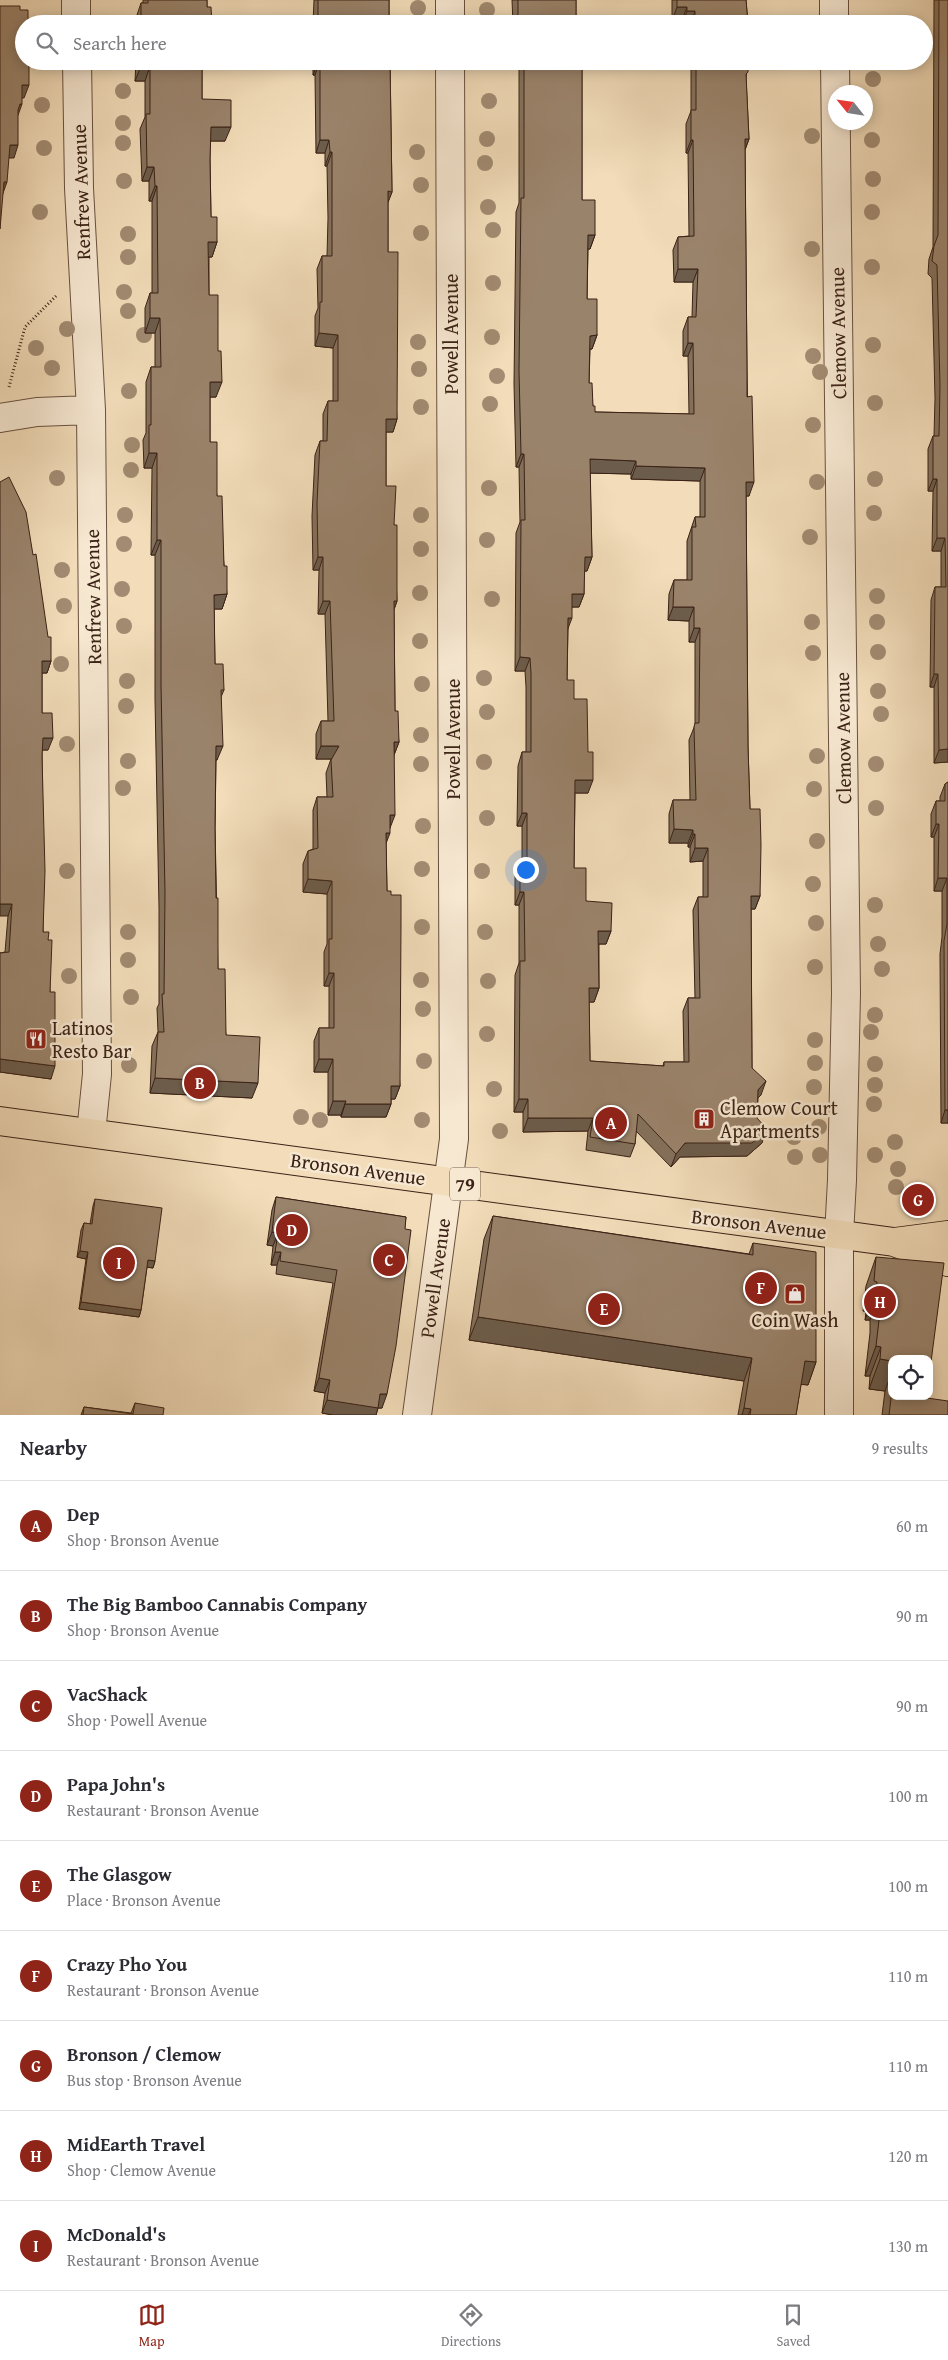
<!DOCTYPE html>
<meta charset="utf-8">
<style>
:root{--surface:#fff;--page:#f2f2f3;--text:#2b2b33;--muted:#7c7c81;--line:#e1e1e2;--accent:#8f2418}
body{margin:0;font-family:"Gentium Book Plus",serif;background:var(--page);color:var(--text)}
.controls{position:absolute;right:15px;bottom:15px;display:grid;overflow:hidden;border-radius:10px;box-shadow:0 2px 12px #0003}
.controls button{width:45px;height:45px;display:grid;place-items:center;padding:0;border:0;border-bottom:1px solid var(--line);background:var(--surface);color:var(--text);font:25px sans-serif}
.compass{position:absolute;left:828px;top:85px;width:45px;height:45px;border-radius:50%;background:var(--surface);box-shadow:0 2px 12px #0003;rotate:300deg}
.you{position:absolute;left:525px;top:869px;width:18px;height:18px;margin:-12px;border:4px solid #fff;border-radius:50%;background:#1a73e8;box-shadow:0 0 0 8px #1a73e833}
.badge{display:grid;place-items:center;width:32px;height:32px;border-radius:50%;background:var(--accent);color:#fff;font-size:16px;font-weight:700}
.pin{position:absolute;translate:-50% -50%;border:2px solid #fff;box-shadow:0 1px 5px #0006}
.list{margin:0;padding:0;list-style:none}
h2{display:flex;justify-content:space-between;align-items:center;height:65px;margin:0;padding:0 20px;font-size:21px}
h2 small{font-size:16px;font-weight:400;color:var(--muted)}
.list li{display:grid;grid-template-columns:32px 1fr auto;gap:15px;align-items:center;box-sizing:border-box;height:90px;padding:0 20px;border-top:1px solid var(--line)}
.list b{display:block;font-size:19px;white-space:nowrap}
.list p{margin:0;font-size:16px;white-space:nowrap;color:var(--muted)}
.list em{font-size:16px;font-style:normal;color:var(--muted)}
.icon{flex:none;width:28px;height:28px;fill:none;stroke:currentColor;stroke-width:2;stroke-linecap:round;stroke-linejoin:round}
.map{position:relative;flex:none;width:948px;height:1415px;overflow:hidden}
.search{position:absolute;background:var(--surface);box-shadow:0 2px 12px #0003;left:15px;right:15px;top:15px;height:55px;display:flex;align-items:center;gap:12px;box-sizing:border-box;padding:0 18px;border-radius:28px;color:var(--muted);font-size:19px}
.sheet{height:875px;background:var(--surface)}
nav{display:flex;justify-content:space-around;align-items:center;box-sizing:border-box;height:70px;border-top:1px solid var(--line);background:var(--surface);font-size:14px;color:var(--muted)}
nav a{display:grid;justify-items:center;gap:2px}
nav .on{color:var(--accent)}
.map>svg:first-child{display:block}
.lines{fill:none;stroke-linecap:round;stroke-linejoin:round}
.minor-casing{stroke:#68503f;stroke-width:30}
.primary-casing{stroke:#3a2216;stroke-width:30}
.path{stroke:#3a2216;stroke-width:3;stroke-dasharray:1 2.5;stroke-linecap:butt}
.minor{stroke:#f7e8d2;stroke-width:28}
.primary{stroke:#f2dcb9;stroke-width:28}
.tree{fill:#a28b72}
.wall{fill:#84715c;stroke:#3a2216;fill-rule:evenodd}
.shaded-wall{fill:#6c5c4b;stroke:#3a2216}
.building{fill:#9a836b;stroke:#3a2216;fill-rule:evenodd}
.labels{text-anchor:middle;stroke-width:5;stroke-linejoin:round;paint-order:stroke}
.shield{fill:#f7e8d2;stroke:#735d4e;stroke-width:1}
.shield-label{font-size:19px;font-weight:bold;fill:#3a2216}
.street-label{font-size:20px;fill:#3a2216;stroke:#f7e8d2}
.poi-label{font-size:20px;fill:#3a2216;stroke:#f7e8d2;text-anchor:start}
</style>
<div class="map">
<svg width="948" height="1415" viewBox="0 0 948 1415">
<rect width="100%" height="100%" fill="#f2dcb9"/>
<filter id="stains"><feTurbulence type="fractalNoise" baseFrequency=".004" numOctaves="4"/><feColorMatrix values="0 0 0 0 .2 0 0 0 0 .09 0 0 0 0 .02 0 0 0 .5 -.17"/></filter>
<radialGradient id="worn" r=".72"><stop offset=".6" stop-color="#630" stop-opacity="0"/><stop offset="1" stop-color="#630" stop-opacity=".3"/></radialGradient>
<g class="lines">
<g class="minor-casing">
<path id="minor" d="M76,0V24
M450,0V24
M834,0V24
M77,61L79,188L91,410L97,1074L91,1133
M835,61L846,993L842,1180L839,1235V1415
M0,418L37,412L91,410
M417,1415L454,1139L450,61"/>
</g>
<g class="primary-casing">
<path id="primary" d="M0,1121L894,1242L948,1262
M895,1242L948,1235"/>
</g>
<path class="path" d="M9,387L25,327L56,296"/>
<use href="#minor" class="minor"/>
<use href="#primary" class="primary"/>
</g>
<g class="tree">
<circle cx="418" cy="8" r="8"/>
<circle cx="487" cy="10" r="8"/>
<circle cx="873" cy="79" r="8"/>
<circle cx="123" cy="91" r="8"/>
<circle cx="489" cy="101" r="8"/>
<circle cx="42" cy="105" r="8"/>
<circle cx="123" cy="123" r="8"/>
<circle cx="812" cy="136" r="8"/>
<circle cx="487" cy="139" r="8"/>
<circle cx="872" cy="140" r="8"/>
<circle cx="123" cy="143" r="8"/>
<circle cx="44" cy="148" r="8"/>
<circle cx="417" cy="152" r="8"/>
<circle cx="485" cy="163" r="8"/>
<circle cx="873" cy="179" r="8"/>
<circle cx="124" cy="181" r="8"/>
<circle cx="421" cy="185" r="8"/>
<circle cx="488" cy="207" r="8"/>
<circle cx="40" cy="212" r="8"/>
<circle cx="872" cy="212" r="8"/>
<circle cx="493" cy="230" r="8"/>
<circle cx="421" cy="233" r="8"/>
<circle cx="128" cy="234" r="8"/>
<circle cx="812" cy="249" r="8"/>
<circle cx="128" cy="257" r="8"/>
<circle cx="872" cy="267" r="8"/>
<circle cx="493" cy="283" r="8"/>
<circle cx="124" cy="292" r="8"/>
<circle cx="128" cy="311" r="8"/>
<circle cx="67" cy="329" r="8"/>
<circle cx="144" cy="335" r="8"/>
<circle cx="492" cy="337" r="8"/>
<circle cx="418" cy="342" r="8"/>
<circle cx="873" cy="345" r="8"/>
<circle cx="36" cy="348" r="8"/>
<circle cx="813" cy="356" r="8"/>
<circle cx="52" cy="368" r="8"/>
<circle cx="419" cy="369" r="8"/>
<circle cx="820" cy="372" r="8"/>
<circle cx="497" cy="376" r="8"/>
<circle cx="129" cy="391" r="8"/>
<circle cx="875" cy="403" r="8"/>
<circle cx="490" cy="404" r="8"/>
<circle cx="421" cy="407" r="8"/>
<circle cx="813" cy="425" r="8"/>
<circle cx="132" cy="445" r="8"/>
<circle cx="131" cy="470" r="8"/>
<circle cx="57" cy="478" r="8"/>
<circle cx="875" cy="479" r="8"/>
<circle cx="817" cy="482" r="8"/>
<circle cx="489" cy="488" r="8"/>
<circle cx="874" cy="513" r="8"/>
<circle cx="125" cy="515" r="8"/>
<circle cx="421" cy="515" r="8"/>
<circle cx="810" cy="537" r="8"/>
<circle cx="487" cy="540" r="8"/>
<circle cx="124" cy="544" r="8"/>
<circle cx="421" cy="549" r="8"/>
<circle cx="62" cy="570" r="8"/>
<circle cx="122" cy="589" r="8"/>
<circle cx="420" cy="593" r="8"/>
<circle cx="877" cy="596" r="8"/>
<circle cx="492" cy="599" r="8"/>
<circle cx="64" cy="606" r="8"/>
<circle cx="812" cy="622" r="8"/>
<circle cx="877" cy="622" r="8"/>
<circle cx="124" cy="626" r="8"/>
<circle cx="420" cy="641" r="8"/>
<circle cx="878" cy="652" r="8"/>
<circle cx="813" cy="653" r="8"/>
<circle cx="61" cy="664" r="8"/>
<circle cx="484" cy="678" r="8"/>
<circle cx="127" cy="681" r="8"/>
<circle cx="422" cy="684" r="8"/>
<circle cx="878" cy="691" r="8"/>
<circle cx="126" cy="706" r="8"/>
<circle cx="487" cy="712" r="8"/>
<circle cx="881" cy="714" r="8"/>
<circle cx="421" cy="735" r="8"/>
<circle cx="67" cy="744" r="8"/>
<circle cx="817" cy="756" r="8"/>
<circle cx="128" cy="761" r="8"/>
<circle cx="484" cy="762" r="8"/>
<circle cx="421" cy="764" r="8"/>
<circle cx="876" cy="764" r="8"/>
<circle cx="123" cy="788" r="8"/>
<circle cx="814" cy="789" r="8"/>
<circle cx="876" cy="808" r="8"/>
<circle cx="487" cy="818" r="8"/>
<circle cx="423" cy="826" r="8"/>
<circle cx="817" cy="841" r="8"/>
<circle cx="422" cy="869" r="8"/>
<circle cx="67" cy="871" r="8"/>
<circle cx="482" cy="871" r="8"/>
<circle cx="813" cy="884" r="8"/>
<circle cx="875" cy="905" r="8"/>
<circle cx="816" cy="923" r="8"/>
<circle cx="422" cy="927" r="8"/>
<circle cx="128" cy="932" r="8"/>
<circle cx="485" cy="932" r="8"/>
<circle cx="878" cy="944" r="8"/>
<circle cx="128" cy="960" r="8"/>
<circle cx="815" cy="967" r="8"/>
<circle cx="882" cy="969" r="8"/>
<circle cx="69" cy="976" r="8"/>
<circle cx="421" cy="980" r="8"/>
<circle cx="488" cy="981" r="8"/>
<circle cx="131" cy="997" r="8"/>
<circle cx="423" cy="1009" r="8"/>
<circle cx="875" cy="1015" r="8"/>
<circle cx="871" cy="1032" r="8"/>
<circle cx="487" cy="1034" r="8"/>
<circle cx="815" cy="1040" r="8"/>
<circle cx="424" cy="1061" r="8"/>
<circle cx="815" cy="1063" r="8"/>
<circle cx="875" cy="1064" r="8"/>
<circle cx="129" cy="1065" r="8"/>
<circle cx="875" cy="1085" r="8"/>
<circle cx="814" cy="1087" r="8"/>
<circle cx="494" cy="1089" r="8"/>
<circle cx="874" cy="1104" r="8"/>
<circle cx="301" cy="1117" r="8"/>
<circle cx="320" cy="1120" r="8"/>
<circle cx="422" cy="1120" r="8"/>
<circle cx="819" cy="1127" r="8"/>
<circle cx="500" cy="1131" r="8"/>
<circle cx="794" cy="1137" r="8"/>
<circle cx="895" cy="1142" r="8"/>
<circle cx="820" cy="1155" r="8"/>
<circle cx="875" cy="1155" r="8"/>
<circle cx="795" cy="1157" r="8"/>
<circle cx="898" cy="1169" r="8"/>
<circle cx="896" cy="1187" r="8"/>
</g>
<path class="wall" d="M143,0H207V7L212,24H136V18L141,3H143Z
M314,0H389V24H313Z
M512,0H576V24H513Z
M672,0H746L748,24H682V20L672,21Z
M934,0H948V762L934,763V687H930L931,600L935,587H941V551H932L933,491H928V449L933,436H934L935,398L932,278L928,274L929,259L933,247Z
M136,61H202V99L225,141H210V160L211,217L217,242L212,257H209V295L216,397H210V442L217,496L227,594L222,609H214L215,664L224,690L221,697L217,760H216L215,828L218,969L226,1035L252,1098L150,1093L152,1046L158,1032L157,1008L159,1004V908L155,699V555H151L152,468H144L143,440L146,433V382L151,367H155V333H145V308L150,293H152V201H149V181H142L140,129L145,117V81H135Z
M313,61H390L392,192L388,202V252L397,419L393,432H386V486L394,525L397,601L394,610L395,711L399,742L394,755L390,828L386,843L387,891L400,1086L395,1099H391V1104L386,1117H341V1115H328V1072H314V1041L319,1028H329V986H324V952L327,944V894L303,892V864L308,851L313,849V810L317,797H327L326,773L331,759H316V734L321,721H328L325,614H318L319,570H313L312,516L315,455L320,441H323V414L328,401H333V348L315,346V316L318,308L317,269L322,256H327L328,218L327,166H325V153H316L315,75H313Z
M519,61H582V200L595,235L590,249H588L587,299L597,335L592,349H590L589,383L593,406L595,412L689,414L688,356H683V331L688,317H692L693,282H674L673,250L678,237L689,236L688,153H686V124L691,111V61H748L746,78L749,139L745,150L747,370L749,496H746L748,747L750,809L760,896L755,909H751L752,1068L761,1095L758,1098L757,1118L762,1143L747,1156L680,1157L671,1167L636,1131L635,1144L630,1157L586,1150L588,1131L523,1132V1112H514L515,975L519,963V905H515V875L520,862H522V826H517L518,766L522,752H526V687L525,671H515L516,533L520,522L519,467H516L514,384L516,212L519,203ZM590,473L631,474V479L700,481V517H695L687,541V580H674L669,594L668,620L689,621V642H695V725L689,740L690,800H673L669,814V843H688V847H690V862L703,861V897H698L693,910L695,998H688L683,1011L684,1062H664L663,1066L590,1061L589,1002H594L599,988V944H606L611,931L586,901L574,868L575,793H588L574,699L567,680L568,628L572,607H579L584,594V571H587L592,557Z
M0,482L51,661L47,673H42V713L48,750H42L43,932L48,940L50,992L51,1079L0,1072V953L5,952L8,916Z
M948,782V1123H941L940,954L942,937V891H934V837H931V814L936,801H940V797L945,784Z
M276,1197L406,1217L382,1408H378L376,1415H333L322,1413L325,1393L314,1391L333,1283L276,1274L277,1265H271L273,1246L267,1245L272,1210Z
M95,1199L155,1261L153,1268L147,1267L141,1310L139,1317L79,1309L86,1259L77,1257L81,1230L84,1223L90,1224L93,1206Z
M493,1216L749,1254L753,1243L816,1362L808,1385L801,1384L796,1415H738L744,1381L469,1340L484,1239Z
M876,1257L892,1359V1396L927,1398L948,1415H882L885,1391L869,1389L870,1376H865L870,1333V1320H865L866,1312L863,1311L866,1286Z
M135,1403L163,1415H81L84,1407L131,1413Z"/>
<path class="shaded-wall" d="M677,7H687L682,20L672,21Z
M687,11H695L691,24H682Z
M318,62H320L315,75H313Z
M141,66H150L145,81H135Z
M22,85H29L24,98H17Z
M20,104H22L17,118L15,117Z
M211,127H231L225,141H205Z
M745,139H749L744,152Z
M320,140H329L325,153H316Z
M691,140H693L688,153H686Z
M10,145H18L14,158H5Z
M330,152H332L327,166H325Z
M147,167H154L149,181H142Z
M4,182H7L2,196Z
M155,186H157L152,201H149Z
M388,191L392,192L387,205Z
M588,235H595L590,249H583Z
M208,242H217L212,257H203Z
M678,269H698L693,282H674Z
M150,318H160L155,333H145Z
M319,333L338,335L333,348L315,346Z
M597,335L592,349H585L590,336Z
M688,343H693L688,356H683Z
M210,382H222L216,397H205Z
M386,419H397L393,432H381Z
M149,453H157L152,468H144Z
M521,454H524L519,467H516Z
M590,459L636,461L631,474L585,473Z
M636,466L705,468L700,481L631,479Z
M933,479H937L933,491H928Z
M746,482H754L749,496H741Z
M937,538H945L941,551H932Z
M157,540H161L155,555H151Z
M318,557H323L319,570H313Z
M585,557H592L587,571H580Z
M227,594L222,609H209L214,595Z
M572,594H584L579,607H567Z
M323,601H330L325,614H318Z
M394,601H397L392,614Z
M673,607H694L689,621L668,620Z
M568,618H572L567,631Z
M694,628H700L695,642H689Z
M520,657L530,658L525,671H515Z
M42,661H51L47,673H38Z
M934,674H938L934,687H930Z
M43,738H53L48,750H38Z
M394,742H399L394,755Z
M216,746H223L217,760H211Z
M321,746H339L334,759H316Z
M948,749V762L934,763L939,750Z
M575,780H593L588,793H570Z
M522,813H527L522,826H517Z
M390,815H395L390,828Z
M936,824H939L934,837H931Z
M674,829L693,830L688,843H669Z
M386,833H390L385,846Z
M693,834H695L690,847H688Z
M695,848H708L703,861L690,862Z
M938,878H947L942,891H934Z
M308,879L332,881L327,894L303,892Z
M520,892H524L519,905H515Z
M751,896H760L755,909H746Z
M0,904H12L8,916H0Z
M598,931H611L606,944H594Z
M329,973H334L329,986H324Z
M589,988H599L594,1002H584Z
M0,1059L55,1066L51,1079L0,1072Z
M319,1059H333L328,1072H314Z
M155,1078L258,1083L252,1098L150,1093Z
M766,1081L761,1095L753,1103L758,1090Z
M391,1086H400L395,1099H386Z
M519,1099H528L523,1112H514Z
M333,1101H346L341,1115H328Z
M345,1104H391L386,1117H341Z
M945,1110H948V1123H941Z
M528,1118H593L588,1131L523,1132Z
M767,1129L762,1143L747,1156L680,1157L671,1167L676,1154L685,1143Z
M272,1232L278,1233L273,1246L267,1245Z
M80,1251L88,1252L86,1259L77,1257Z
M275,1252H281L277,1265H271Z
M148,1260L155,1261L153,1268L146,1267Z
M876,1290L880,1291L870,1320H865Z
M81,1302L141,1310L139,1317L79,1309Z
M478,1317L752,1358L744,1381L469,1340Z
M876,1346L881,1347L870,1376H865Z
M880,1359L892,1361V1371L885,1391L869,1389Z
M805,1361L816,1362L808,1385L796,1384Z
M319,1378L330,1380L325,1393L314,1391Z
M380,1394H387L382,1408H378L376,1415H333L322,1413L327,1400Z
M744,1408L751,1409L748,1415H742Z"/>
<path class="building" d="M148,0H207V7H211L212,24H141V3H148Z
M318,0H389V24H318Z
M518,0H576V24H518Z
M677,0H746L748,24H695V11H687V7H677Z
M939,0H948V749L939,750L938,674H934L935,587H946L945,538H937V479H933V436H939L940,386L937,265L932,261L934,246L938,235Z
M0,6H20V10H28V24H24V61H29V85H22V104H20L18,110V145H10L7,182H4L0,229Z
M141,61H202V99L231,100V127H211L210,160L211,217H217V242H208L209,295H218V351H221L222,382H210V442H217V496H222L224,566H227V594L214,595L215,664H223L224,690H221L223,746H216L215,828L216,898H218V969H225L226,1035L260,1037L258,1083L155,1078L158,1032H164L162,994H164L165,893L161,684V540H157V453H149V425H151V367H161L160,318H150V293H158L157,186H155L154,167H147L146,114H150V66H141Z
M318,61H390L392,192L388,191V252H398L397,419H386V486H396L394,525H397V601H394L395,711H398L399,742H394L395,815H390V833H386L387,891H391V895H401V925L400,1086H391V1104H345L346,1101H333V1059H319V1028H334V973H329V939H332V881L308,879V851L318,848L317,797H333L331,760L339,746H321V721H334L330,601H323V557H318L317,503L320,441H327L328,401H338V335L319,333L320,302H322V256H332V152H330L329,140H320V62H318Z
M524,61H582V200H595V235H588L587,299H597V335L590,336L589,383H592L593,406H595V412L694,414L693,343H688V317H696L698,269H678V237L694,236L693,140H691V110H696V61H748V72L746,74L749,139H745L747,370V397L752,396L754,482H746L748,747L750,809H760L761,845L760,896H751L752,1068L766,1081L758,1090L757,1118L767,1129L752,1143H685L676,1154L638,1114L635,1144L590,1137L593,1118H528V1099H519L520,961H525L524,892H520V862H527V813H522V752H531V673L530,658L520,657L521,520H525L524,454H521L519,371L521,198H524ZM590,459L636,461V466L705,468V517H695L696,527H692V580H674L673,607H694V628H700L699,723H695L694,727L696,800H673L674,829L693,830V834H695V848H708V897H698L700,998H688L689,1062H664V1066L590,1061L589,988H599L598,931H611L612,903L586,901V868H574L575,780H593V752H588L587,699H574V680H567L568,618H572V594H584L585,557H592Z
M9,477L26,512L33,555L36,554L48,637H51V661H42V713H52L53,738H43L42,756L45,871L43,932H49L48,940H52L50,992H55V1066L0,1059V953L9,952L12,904H0V482Z
M948,782V1110H945L944,941L947,924V878H938L939,824H936V801H945V784Z
M276,1197L406,1217L405,1229L411,1230L396,1346L387,1394H380L378,1408L327,1400L330,1380L319,1378L337,1270L280,1261L281,1252H275L278,1233L272,1232Z
M95,1199L162,1208L155,1261L148,1260L141,1310L81,1302L88,1252L80,1251L84,1223L92,1224Z
M493,1216L753,1255V1243L816,1252V1362L805,1361L796,1415H750L751,1409L744,1408L752,1358L478,1317Z
M876,1257L944,1263L929,1377V1359H892V1361L880,1359L881,1347L876,1346L881,1303L880,1291L876,1290L877,1282L874,1281Z
M892,1390V1396H927V1398L948,1401V1415H889Z
M135,1403L164,1408L163,1415H83L84,1407L133,1414Z"/>
<defs>
<g id="restaurant-square" transform="scale(1.125)"><rect x="-9" y="-9" width="18" height="18" rx="4" fill="#8f2418" stroke="#f7e8d2"/><path d="M-5-6h1v4h1v-4h1v4h1v-4h1v5L-1.5 .5V6h-2V.5L-5-1ZM5-6V6H3V1.5H1.5Q1.5-4 5-6Z" fill="#fff"/></g>
<g id="building-square" transform="scale(1.125)"><rect x="-9" y="-9" width="18" height="18" rx="4" fill="#8f2418" stroke="#f7e8d2"/><path d="M-4-6H4V6H1V3H-1V6H-4ZM-2.5-4.3h1.7v1.8h-1.7ZM.8-4.3h1.7v1.8H.8ZM-2.5-1h1.7V.8h-1.7ZM.8-1h1.7V.8H.8Z" fill="#fff"/></g>
<g id="shop-square" transform="scale(1.125)"><rect x="-9" y="-9" width="18" height="18" rx="4" fill="#8f2418" stroke="#f7e8d2"/><path d="M-5-2.5h2.3a2.7 3.5 0 0 1 5.4 0H5L5.5 6h-11ZM-1.5-2.5h3a1.5 2.3 0 0 0-3 0Z" fill="#fff"/></g>
</defs>
<g fill-rule="evenodd">
<use href="#restaurant-square" x="36" y="1039"/>
<use href="#building-square" x="704" y="1119"/>
<use href="#shop-square" x="795" y="1294"/>
</g>
<g class="labels">
<rect class="shield" x="450" y="1167.5" width="30" height="33" rx="4"/>
<g class="shield-label">
<text x="465" y="1191">79</text>
</g>
<g class="street-label">
<text transform="translate(81 192) rotate(-92)" y="7">Renfrew Avenue</text>
<text transform="translate(838 333) rotate(-91)" y="7">Clemow Avenue</text>
<text transform="translate(451 334) rotate(-90)" y="7">Powell Avenue</text>
<text transform="translate(93 597) rotate(-91)" y="7">Renfrew Avenue</text>
<text transform="translate(843 738) rotate(-91)" y="7">Clemow Avenue</text>
<text transform="translate(453 739) rotate(-90)" y="7">Powell Avenue</text>
<text transform="translate(358 1169) rotate(8)" y="7">Bronson Avenue</text>
<text transform="translate(759 1224) rotate(7)" y="7">Bronson Avenue</text>
<text transform="translate(435 1278) rotate(-82)" y="7">Powell Avenue</text>
</g>
<g class="poi-label">
<text x="52" y="1035">Latinos<tspan x="52" dy="23">Resto Bar</tspan></text>
<text x="720" y="1115">Clemow Court<tspan x="720" dy="23">Apartments</tspan></text>
<text x="795" y="1327" text-anchor="middle">Coin Wash</text>
</g>
</g>
<rect width="100%" height="100%" filter="url(#stains)"/>
<rect width="100%" height="100%" fill="url(#worn)"/>
</svg>
<div class="controls">
<button><svg class="icon" aria-label="locate" viewBox="0 0 24 24"><circle cx="12" cy="12" r="6"/><path d="M12 2v4M12 18v4M2 12h4M18 12h4"/></svg></button>
</div>
<svg class="compass" viewBox="-18 -18 36 36"><path d="M0-13l5 13h-10z" fill="#e53935"/><path d="M0 13l5-13h-10z" fill="#7c7c81"/></svg>
<div class="you"></div>
<div class="pin badge" style="left:611px;top:1123px">A</div>
<div class="pin badge" style="left:200px;top:1083px">B</div>
<div class="pin badge" style="left:389px;top:1260px">C</div>
<div class="pin badge" style="left:292px;top:1230px">D</div>
<div class="pin badge" style="left:604px;top:1309px">E</div>
<div class="pin badge" style="left:761px;top:1288px">F</div>
<div class="pin badge" style="left:918px;top:1200px">G</div>
<div class="pin badge" style="left:880px;top:1302px">H</div>
<div class="pin badge" style="left:119px;top:1263px">I</div>
<div class="search"><svg class="icon" aria-label="search" viewBox="0 0 24 24"><circle cx="10" cy="10" r="6"/><path d="M15 15l6 6"/></svg>Search here</div>
</div>
<section class="sheet">
<h2>Nearby<small>9 results</small></h2>
<ul class="list">
<li><span class="badge">A</span><div><b>Dep</b><p>Shop · Bronson Avenue</p></div><em>60 m</em></li>
<li><span class="badge">B</span><div><b>The Big Bamboo Cannabis Company</b><p>Shop · Bronson Avenue</p></div><em>90 m</em></li>
<li><span class="badge">C</span><div><b>VacShack</b><p>Shop · Powell Avenue</p></div><em>90 m</em></li>
<li><span class="badge">D</span><div><b>Papa John's</b><p>Restaurant · Bronson Avenue</p></div><em>100 m</em></li>
<li><span class="badge">E</span><div><b>The Glasgow</b><p>Place · Bronson Avenue</p></div><em>100 m</em></li>
<li><span class="badge">F</span><div><b>Crazy Pho You</b><p>Restaurant · Bronson Avenue</p></div><em>110 m</em></li>
<li><span class="badge">G</span><div><b>Bronson / Clemow</b><p>Bus stop · Bronson Avenue</p></div><em>110 m</em></li>
<li><span class="badge">H</span><div><b>MidEarth Travel</b><p>Shop · Clemow Avenue</p></div><em>120 m</em></li>
<li><span class="badge">I</span><div><b>McDonald's</b><p>Restaurant · Bronson Avenue</p></div><em>130 m</em></li>
</ul>
</section>
<nav>
<a class="on"><svg class="icon" aria-label="map" viewBox="0 0 24 24"><path d="M3 6l6-2 6 2 6-2v14l-6 2-6-2-6 2zM9 4v14M15 6v14"/></svg>Map</a>
<a><svg class="icon" aria-label="directions" viewBox="0 0 24 24"><path d="M12 3l9 9-9 9-9-9zM9 14v-3h6M13 9l2 2-2 2"/></svg>Directions</a>
<a><svg class="icon" aria-label="saved" viewBox="0 0 24 24"><path d="M7 4h10v16l-5-4-5 4z"/></svg>Saved</a>
</nav>
